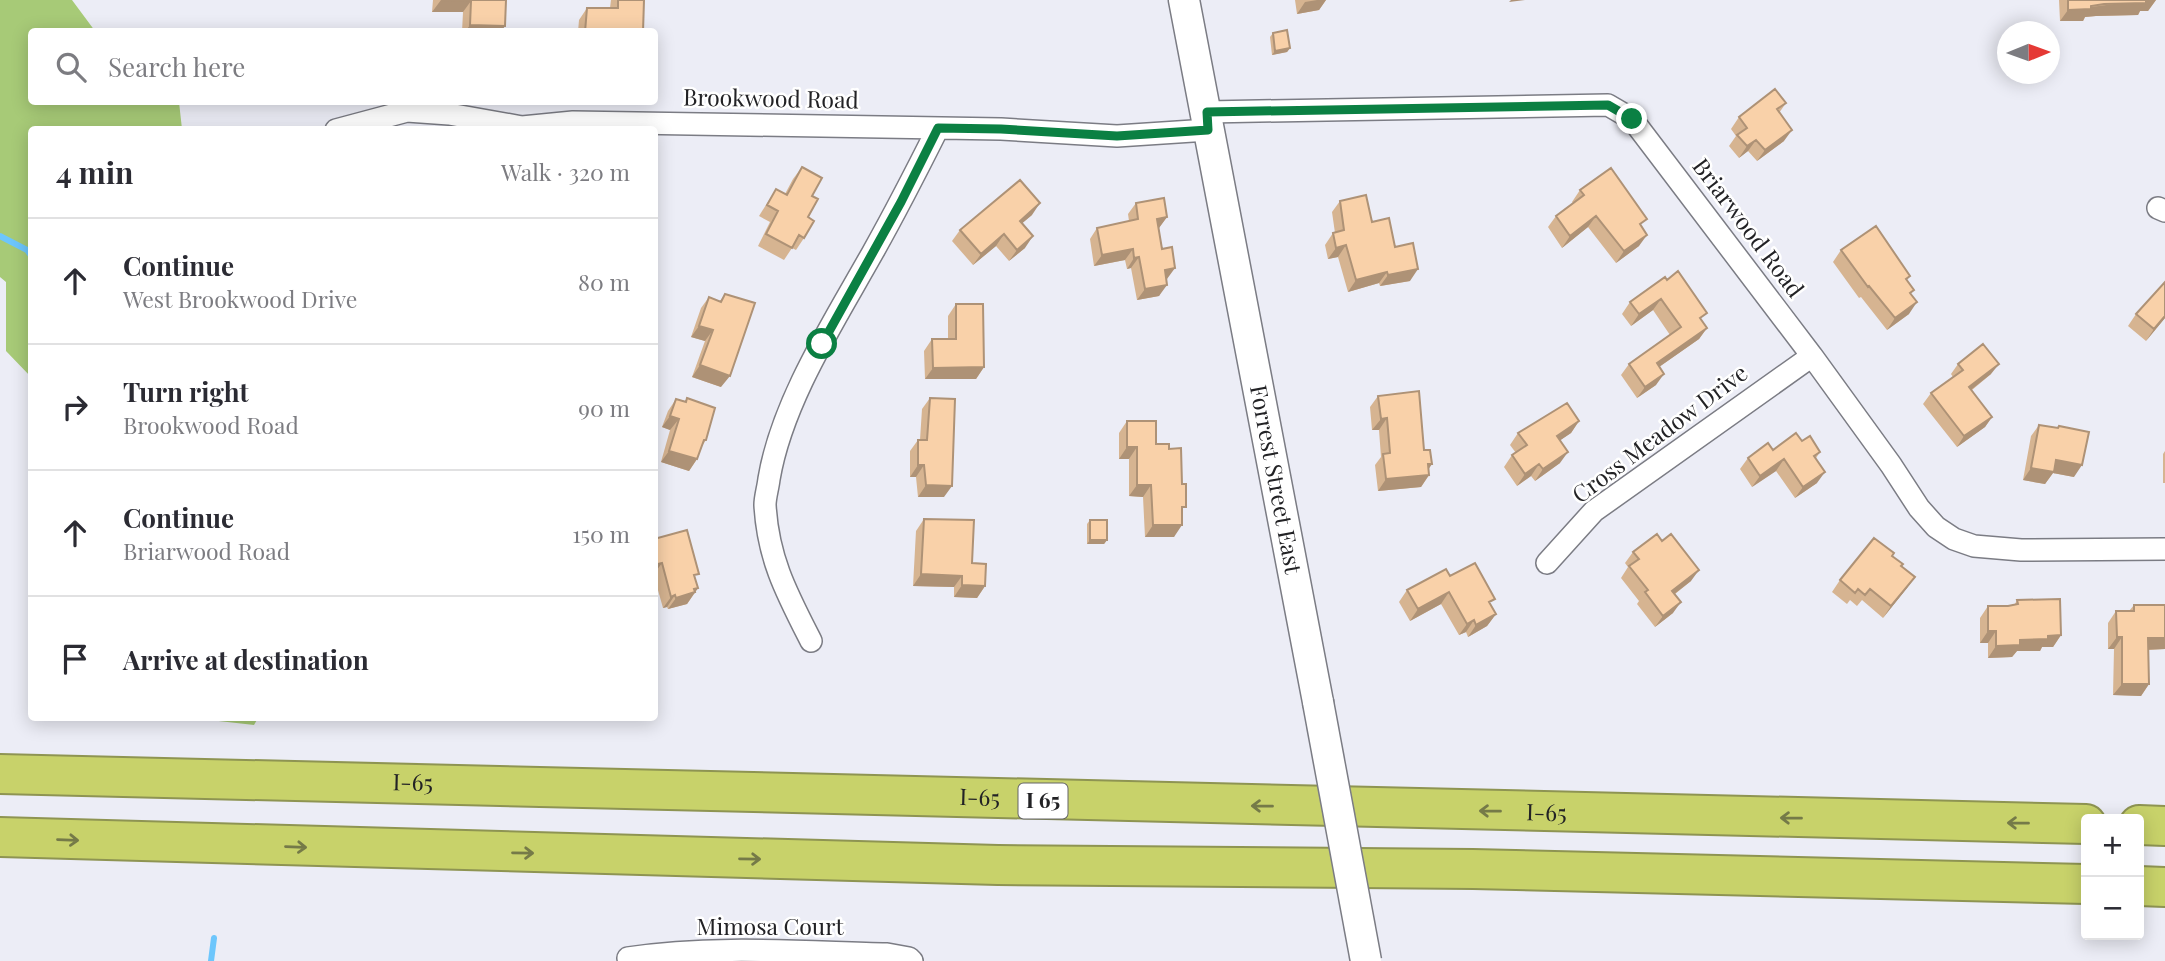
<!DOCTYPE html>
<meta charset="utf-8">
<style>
:root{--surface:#fff;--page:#f2f2f3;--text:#2b2b33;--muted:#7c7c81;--line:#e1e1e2}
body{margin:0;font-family:"Playfair Display",serif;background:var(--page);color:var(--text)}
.controls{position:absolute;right:21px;bottom:21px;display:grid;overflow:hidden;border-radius:7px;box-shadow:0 4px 18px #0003}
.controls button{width:63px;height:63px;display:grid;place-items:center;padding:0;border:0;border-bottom:2px solid var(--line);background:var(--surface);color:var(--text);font:35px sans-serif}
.compass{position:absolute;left:1997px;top:21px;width:63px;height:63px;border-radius:50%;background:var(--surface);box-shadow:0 4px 18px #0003;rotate:89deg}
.stop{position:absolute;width:21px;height:21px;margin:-16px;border:5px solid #0b8043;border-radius:50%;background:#fff}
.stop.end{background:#0b8043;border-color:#fff;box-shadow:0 2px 7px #0008}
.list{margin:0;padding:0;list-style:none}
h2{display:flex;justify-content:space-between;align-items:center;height:91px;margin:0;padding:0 28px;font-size:30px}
h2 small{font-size:23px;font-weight:400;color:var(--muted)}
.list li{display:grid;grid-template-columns:46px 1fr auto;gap:21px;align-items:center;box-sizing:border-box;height:126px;padding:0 28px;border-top:2px solid var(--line)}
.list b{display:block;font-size:26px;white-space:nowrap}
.list p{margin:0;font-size:23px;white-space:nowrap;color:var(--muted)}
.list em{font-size:23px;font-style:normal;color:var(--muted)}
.icon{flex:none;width:38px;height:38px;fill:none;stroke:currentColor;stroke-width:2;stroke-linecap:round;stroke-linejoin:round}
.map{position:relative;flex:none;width:2165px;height:961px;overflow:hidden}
.search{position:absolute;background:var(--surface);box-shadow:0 4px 18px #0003;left:28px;top:28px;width:630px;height:77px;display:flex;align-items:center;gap:18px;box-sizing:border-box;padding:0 24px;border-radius:7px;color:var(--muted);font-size:26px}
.panel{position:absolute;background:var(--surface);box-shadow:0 4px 18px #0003;left:28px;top:126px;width:630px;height:595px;border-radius:7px}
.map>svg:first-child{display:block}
.forest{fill:#a7ca77}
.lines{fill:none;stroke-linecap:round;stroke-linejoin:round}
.stream{stroke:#6dc6fc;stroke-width:6}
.street-casing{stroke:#7b7c84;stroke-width:24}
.secondary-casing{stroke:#7b7c84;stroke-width:33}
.highway-casing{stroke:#8e9452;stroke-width:42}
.street{stroke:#fff;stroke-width:21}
.secondary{stroke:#fff;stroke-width:30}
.highway{stroke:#c8d26a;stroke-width:38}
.secondary-bridge-casing{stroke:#7b7c84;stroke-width:33;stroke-linecap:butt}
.secondary-bridge{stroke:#fff;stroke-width:30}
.wall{fill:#d6b491}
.shaded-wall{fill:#ae9276}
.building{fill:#f9d1a9;stroke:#ae9276;stroke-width:2}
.oneway{stroke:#757a48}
.route{stroke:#0b8043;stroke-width:9}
.labels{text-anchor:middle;stroke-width:5;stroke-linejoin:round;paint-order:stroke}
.shield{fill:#fff;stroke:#646466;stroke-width:2}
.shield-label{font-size:21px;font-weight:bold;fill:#222225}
.street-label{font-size:23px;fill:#222225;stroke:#fff}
</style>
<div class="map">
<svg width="2165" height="961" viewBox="0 0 2165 961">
<rect width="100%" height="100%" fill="#ecedf6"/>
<path class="forest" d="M0,0H72L95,31L32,32V102H179L182,129L32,130L31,377L6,351V282L0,277Z
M192,718H258L254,725Z"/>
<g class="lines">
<path class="stream" d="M0,236L27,250L32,257
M211,961L214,938"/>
<g class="street-casing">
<path id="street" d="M1207,112L1608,105L1632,119L1812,356L1891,465L1919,508L1936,527L1954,539L1974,546L2021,550L2165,549
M336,130L407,111L449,114L522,127L573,122L1001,129L1117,136L1208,130
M2158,208L2165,211
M1547,563L1594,511L1812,356
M811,641C787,594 768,559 765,505C765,497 768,488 769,479C782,401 835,320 873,252C896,211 917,170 938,128
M628,958C713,945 801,952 887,954L909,958L912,961"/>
</g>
<g class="secondary-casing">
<g id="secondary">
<path id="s1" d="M1184,0L1318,702"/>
</g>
</g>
<g class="highway-casing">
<g id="highway">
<path id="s2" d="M0,774C696,786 1391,813 2086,824"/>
<path d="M2139,825L2165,826"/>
<path d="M0,837L998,865L1473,869L2086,884"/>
<path d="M2139,886L2165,887"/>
</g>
</g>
<use href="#street" class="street"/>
<use href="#secondary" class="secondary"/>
<use href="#highway" class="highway"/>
<g class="secondary-bridge-casing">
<path id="secondary-bridge" d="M1318,702L1366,961"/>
</g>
<use href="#secondary-bridge" class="secondary-bridge"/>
</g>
<path class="wall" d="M433,0H506L501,32H462L463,12H432Z
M611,0H644L643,32H578L579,20L587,8H610Z
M1295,0H1326L1319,10L1297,14Z
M2059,0H2156L2148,11H2140L2138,15L2096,16L2085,17L2083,21H2060Z
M1273,33L1290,48L1287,52L1272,55L1270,37Z
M1786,103L1779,113L1784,141L1757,161L1748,151L1739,158L1729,146L1736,136L1731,129L1739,117Z
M802,167L812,196L804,238L796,250L792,248L784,260L758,246L770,222L759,216L776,189L785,194L793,179Z
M1580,190L1642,226L1639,246L1616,263L1588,227L1562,248L1548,227L1556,216L1573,203L1572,202Z
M1340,201L1372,222L1395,247L1410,281L1380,286L1379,283L1348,292L1338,257L1328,259L1325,245L1333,233H1335L1332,212Z
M1136,203L1167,217L1158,229L1167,279L1159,296L1137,300L1131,268L1127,269L1125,260L1094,266L1090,239L1097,228L1129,221L1128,214Z
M1032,215L1022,223L1025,248L1009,261L996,246L973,265L952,241L960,230Z
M1841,250L1910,276L1907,280L1911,294L1909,314L1887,330L1861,297L1859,298L1833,262Z
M1665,277L1707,328L1699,339L1659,367L1656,385L1637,398L1621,375L1629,364L1670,335L1653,310L1631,326L1622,314L1630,302Z
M725,294L721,387L692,377L705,341L691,337L701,308L709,297L720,301Z
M956,304L984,367L976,379H925L924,351L932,339H948V316Z
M2136,314L2165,318L2146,341L2128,326Z
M1958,364L1991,374L1972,390L1992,417L1985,427L1957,447L1923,404L1931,393L1953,377L1951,374Z
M1378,396L1429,469V475L1421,487L1378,491L1375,465L1381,457L1379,430H1372L1370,407Z
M687,398L706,440L702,446L697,459L689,471L661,462L670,430L662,427L668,411L676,399L685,401Z
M930,398L944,497H918L916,477H910V451L918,440H920L922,409Z
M1127,421L1156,444L1169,449L1182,514L1174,537H1145L1143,497L1129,496V459H1119V433Z
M1579,421L1571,433L1560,440V463L1535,481L1531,476L1517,486L1504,467L1512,455L1516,453L1510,445L1518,433Z
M2039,425L2057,428L2059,426L2074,477L2053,473L2045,484L2023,480L2031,436Z
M1802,441L1820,452L1816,458L1817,483L1795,498L1776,471L1752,487L1740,469L1748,458Z
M2165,451V483H2163V454Z
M924,519L972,563L985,586L977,598L954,597V587L913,586L916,531Z
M1090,520L1107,540L1104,544H1087V524Z
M654,539L695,579L698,588L687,604L668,609L667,607L663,608L654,576Z
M1633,552L1691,581L1675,594L1673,613L1655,627L1637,604L1639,601L1621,578L1628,567L1625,563Z
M1892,556L1902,566L1915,577L1883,618L1862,600L1857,606L1850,600L1847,604L1832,592L1840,580Z
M1450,576L1491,605L1496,614L1487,626L1468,637L1466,632L1459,635L1441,604L1410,621L1399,602L1407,590Z
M2017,600L2061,635L2053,647H2042L2040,651H2017L2012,657L1988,658V643H1980V618L1988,606H2008L2015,604Z
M2134,605L2165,649L2148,650L2149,684L2141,696L2113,695L2114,649H2108V623L2116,611H2129Z"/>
<path class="shaded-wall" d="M441,0L471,1L463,12H432Z
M1317,0H1326L1319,10L1297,14L1305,2Z
M1511,0H1525L1509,2Z
M2145,0H2156L2148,11H2140L2138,15L2096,16L2085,17L2083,21H2060L2068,10Z
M470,25L505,26L501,32H465Z
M1290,48L1287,52L1272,55L1275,51Z
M1792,130L1784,141L1757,161L1765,150Z
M1756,140L1748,151L1739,158L1747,146Z
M1040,203L1032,215L1012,232L1020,221Z
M1596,216L1588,227L1562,248L1570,236Z
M1167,217L1159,228L1149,230L1157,219Z
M1004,234L996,246L973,265L981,254Z
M1647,235L1639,246L1616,263L1624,251Z
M1033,236L1025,248L1009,261L1017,250Z
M1346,245L1338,257L1328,259L1336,248Z
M1133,249L1125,260L1094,266L1102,255Z
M1139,257L1131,268L1127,269L1134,258Z
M1175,268L1167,279L1158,281L1165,270Z
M1418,269L1410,281L1380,286L1388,275Z
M1387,272L1379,283L1348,292L1356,280Z
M1167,285L1159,296L1137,300L1145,289Z
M1661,299L1653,310L1631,326L1639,314Z
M1917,302L1909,314L1887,330L1895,318Z
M2165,316V318L2146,341L2154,329Z
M699,326L713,330L705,341L691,337Z
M1707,328L1699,339L1649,374L1657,363Z
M1999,364L1991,374L1962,397L1969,387Z
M700,365L730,376L721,387L692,377Z
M984,367L976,379H925L933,368Z
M1664,374L1656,385L1637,398L1645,387Z
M670,416L679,419L670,430L662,427Z
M1992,417L1985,427L1957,447L1964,436Z
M1387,418L1379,430H1372L1381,419Z
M1579,421L1571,433L1549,448L1557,436Z
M1127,447H1137L1129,459H1119Z
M669,451L697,459L689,471L661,462Z
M1568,452L1560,463L1535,481L1543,469Z
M1784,459L1776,471L1752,487L1760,476Z
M2056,460L2082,465L2074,477L2053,473L2045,484L2023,480L2031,468Z
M1428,464H1432L1424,476L1429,475L1421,487L1378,491L1386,479Z
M1539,464L1531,476L1517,486L1525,474Z
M918,465H924L916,477H910Z
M1825,472L1817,483L1795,498L1803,487Z
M926,485L952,486L944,497H918Z
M1137,485H1151L1143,497L1129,496Z
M1153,525H1182L1174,537H1145Z
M1090,540H1107L1104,544H1087Z
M662,563L654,574V565Z
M1699,570L1691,581L1664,602L1672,591Z
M921,574L962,576L954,587L913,586Z
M1915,577L1907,588L1883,618L1891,606Z
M962,585L985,586L977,598L954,597Z
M698,588L687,604L668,609L676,598Z
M1449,592L1441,604L1410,621L1418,609Z
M675,595L667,607L663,608L671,597Z
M1681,602L1673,613L1655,627L1663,616Z
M1496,614L1487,626L1468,637L1476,625Z
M1474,620L1466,632L1459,635L1467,624Z
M1988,631H1996L1988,643H1980Z
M2061,635L2053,647H2042L2040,651H2017L2012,657L1988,658L1996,646L2020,640L2048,636Z
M2117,637H2122L2114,649H2108Z
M2148,638H2165V649L2140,650Z
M2122,684H2149L2141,696L2113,695Z"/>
<path class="building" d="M441,0H506L505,26L470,25L471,1Z
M618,0H644L643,32H585L587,8H618Z
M2068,0H2146V3L2104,4L2091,6V9L2068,10Z
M1287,30L1290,48L1275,51L1273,33Z
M1775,89L1786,103L1777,109L1792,130L1765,150L1756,140L1747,146L1737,135L1747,128L1739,117Z
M802,167L822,178L812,196L818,199L808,217L814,221L804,238L799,235L792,248L766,234L778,211L767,205L776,189L787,195Z
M1611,168L1647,219L1640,224L1647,235L1624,251L1596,216L1570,236L1556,216L1584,195L1580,190Z
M1020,180L1040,203L1020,221L1033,236L1017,250L1004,234L981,254L960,230Z
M1366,195L1372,222L1389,218L1395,247L1413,243L1418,269L1388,275L1387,272L1356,280L1346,245L1336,248L1333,233L1344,230L1340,201Z
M1164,198L1167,217L1157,219L1162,249L1172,247L1175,268L1165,270L1167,285L1145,289L1139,257L1134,258L1133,249L1102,255L1097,228L1138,219L1136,203Z
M1876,226L1910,276L1906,279L1914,290L1910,293L1917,302L1895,318L1869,286L1868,287L1841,250Z
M1678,271L1707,313L1700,318L1707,328L1657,363L1664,374L1645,387L1629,364L1681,327L1661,299L1639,314L1630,302L1665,277L1667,280Z
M2165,282V316L2154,329L2136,314Z
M725,294L755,303L730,376L700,365L713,330L699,326L709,297L721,302Z
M956,304H983L984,367L933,368L932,339H956Z
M1983,344L1999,364L1969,387L1992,417L1964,436L1931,393L1963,370L1958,364Z
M1419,391L1424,450H1430L1432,464H1428L1429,475L1386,479L1383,454L1390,453L1387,418L1381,419L1378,396Z
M687,398L715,408L706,440H704L697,459L669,451L679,419L670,416L676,399L686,402Z
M930,398L955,399L952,486L926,485L924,465H918V440H927Z
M1567,403L1579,421L1557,436L1568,452L1543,469L1539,464L1525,474L1512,455L1527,445L1518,433Z
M1127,421H1156V444H1169V449L1181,448L1182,484H1186V507H1182V525H1153L1151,485H1137V447H1127Z
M2039,425L2058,428L2059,426L2089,432L2082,465L2056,460L2054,472L2031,468Z
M1796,433L1802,441L1810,436L1820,452L1814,456L1825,472L1803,487L1784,459L1760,476L1748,458L1768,443L1773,450Z
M924,519L974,520L972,563L986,564L985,586L962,585V576L921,574Z
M1090,520H1107V540H1090Z
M687,530L699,574L694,575L698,588L694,589L695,592L676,598L675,595L671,597L662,563L654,565V539Z
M1657,534L1662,541L1671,534L1699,570L1672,591L1681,602L1663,616L1645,592L1648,590L1629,566L1639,559L1633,552Z
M1874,538L1894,553L1892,556L1903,564L1901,566L1915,577L1891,606L1870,589L1865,595L1858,589L1855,593L1840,580Z
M1475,563L1495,599L1489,602L1496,614L1476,625L1474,620L1467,624L1449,592L1418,609L1407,590L1446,569L1450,576Z
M2060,599L2061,635L2048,636V639L2020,640V645L1996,646V631H1988V606H2008L2018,604L2017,600Z
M2134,605H2165V638H2148L2149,684H2122V637H2117L2116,611H2134Z"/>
<defs><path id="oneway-shaft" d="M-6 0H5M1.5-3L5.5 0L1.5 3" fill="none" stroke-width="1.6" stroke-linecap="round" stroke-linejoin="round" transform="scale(1.75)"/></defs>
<g class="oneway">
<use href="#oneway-shaft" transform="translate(1262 806) rotate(-179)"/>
<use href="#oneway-shaft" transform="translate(1490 811) rotate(-179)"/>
<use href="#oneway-shaft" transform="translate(1791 818) rotate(-179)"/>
<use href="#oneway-shaft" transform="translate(2018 823) rotate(-179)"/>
<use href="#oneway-shaft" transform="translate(68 840) rotate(2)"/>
<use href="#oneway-shaft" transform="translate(296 847) rotate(2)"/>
<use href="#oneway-shaft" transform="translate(523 853) rotate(1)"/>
<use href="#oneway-shaft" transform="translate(750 859) rotate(1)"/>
</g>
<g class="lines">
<path class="route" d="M822,344L901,202L938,128L1001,129L1117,136L1208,130L1207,112L1608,105L1632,119"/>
</g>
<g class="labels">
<rect class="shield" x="1018.5" y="783.5" width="49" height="35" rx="5"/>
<g class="shield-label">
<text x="1043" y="808">I 65</text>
</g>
<g class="street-label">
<text transform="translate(771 99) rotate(1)" y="8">Brookwood Road</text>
<text transform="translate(1748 228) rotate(53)" y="8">Briarwood Road</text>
<text transform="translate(1660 434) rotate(-37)" y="8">Cross Meadow Drive</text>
<text dy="8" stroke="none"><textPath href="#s1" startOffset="488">Forrest Street East</textPath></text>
<text dy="8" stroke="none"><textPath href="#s2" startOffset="413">I-65</textPath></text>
<text dy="8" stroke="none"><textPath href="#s2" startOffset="980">I-65</textPath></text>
<text dy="8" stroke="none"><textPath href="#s2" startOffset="1547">I-65</textPath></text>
<text x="770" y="935">Mimosa Court</text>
</g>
</g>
</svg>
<div class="controls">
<button>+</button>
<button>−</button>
</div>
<svg class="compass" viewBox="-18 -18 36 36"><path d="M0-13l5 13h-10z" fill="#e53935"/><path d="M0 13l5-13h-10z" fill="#7c7c81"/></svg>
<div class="stop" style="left:822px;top:344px"></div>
<div class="stop end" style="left:1632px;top:119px"></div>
<div class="search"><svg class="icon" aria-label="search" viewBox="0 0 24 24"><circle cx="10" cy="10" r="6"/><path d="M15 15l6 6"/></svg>Search here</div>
<section class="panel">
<h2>4 min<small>Walk · 320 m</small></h2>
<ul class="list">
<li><svg class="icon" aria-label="ahead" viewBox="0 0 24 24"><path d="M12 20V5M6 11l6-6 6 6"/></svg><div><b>Continue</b><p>West Brookwood Drive</p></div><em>80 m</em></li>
<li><svg class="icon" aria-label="right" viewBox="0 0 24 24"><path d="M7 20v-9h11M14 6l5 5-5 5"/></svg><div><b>Turn right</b><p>Brookwood Road</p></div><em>90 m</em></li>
<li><svg class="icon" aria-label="ahead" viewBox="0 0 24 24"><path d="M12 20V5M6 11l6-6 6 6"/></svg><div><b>Continue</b><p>Briarwood Road</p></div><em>150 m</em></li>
<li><svg class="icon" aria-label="arrive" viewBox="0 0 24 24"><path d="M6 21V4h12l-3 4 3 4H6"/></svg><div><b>Arrive at destination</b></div></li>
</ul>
</section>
</div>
